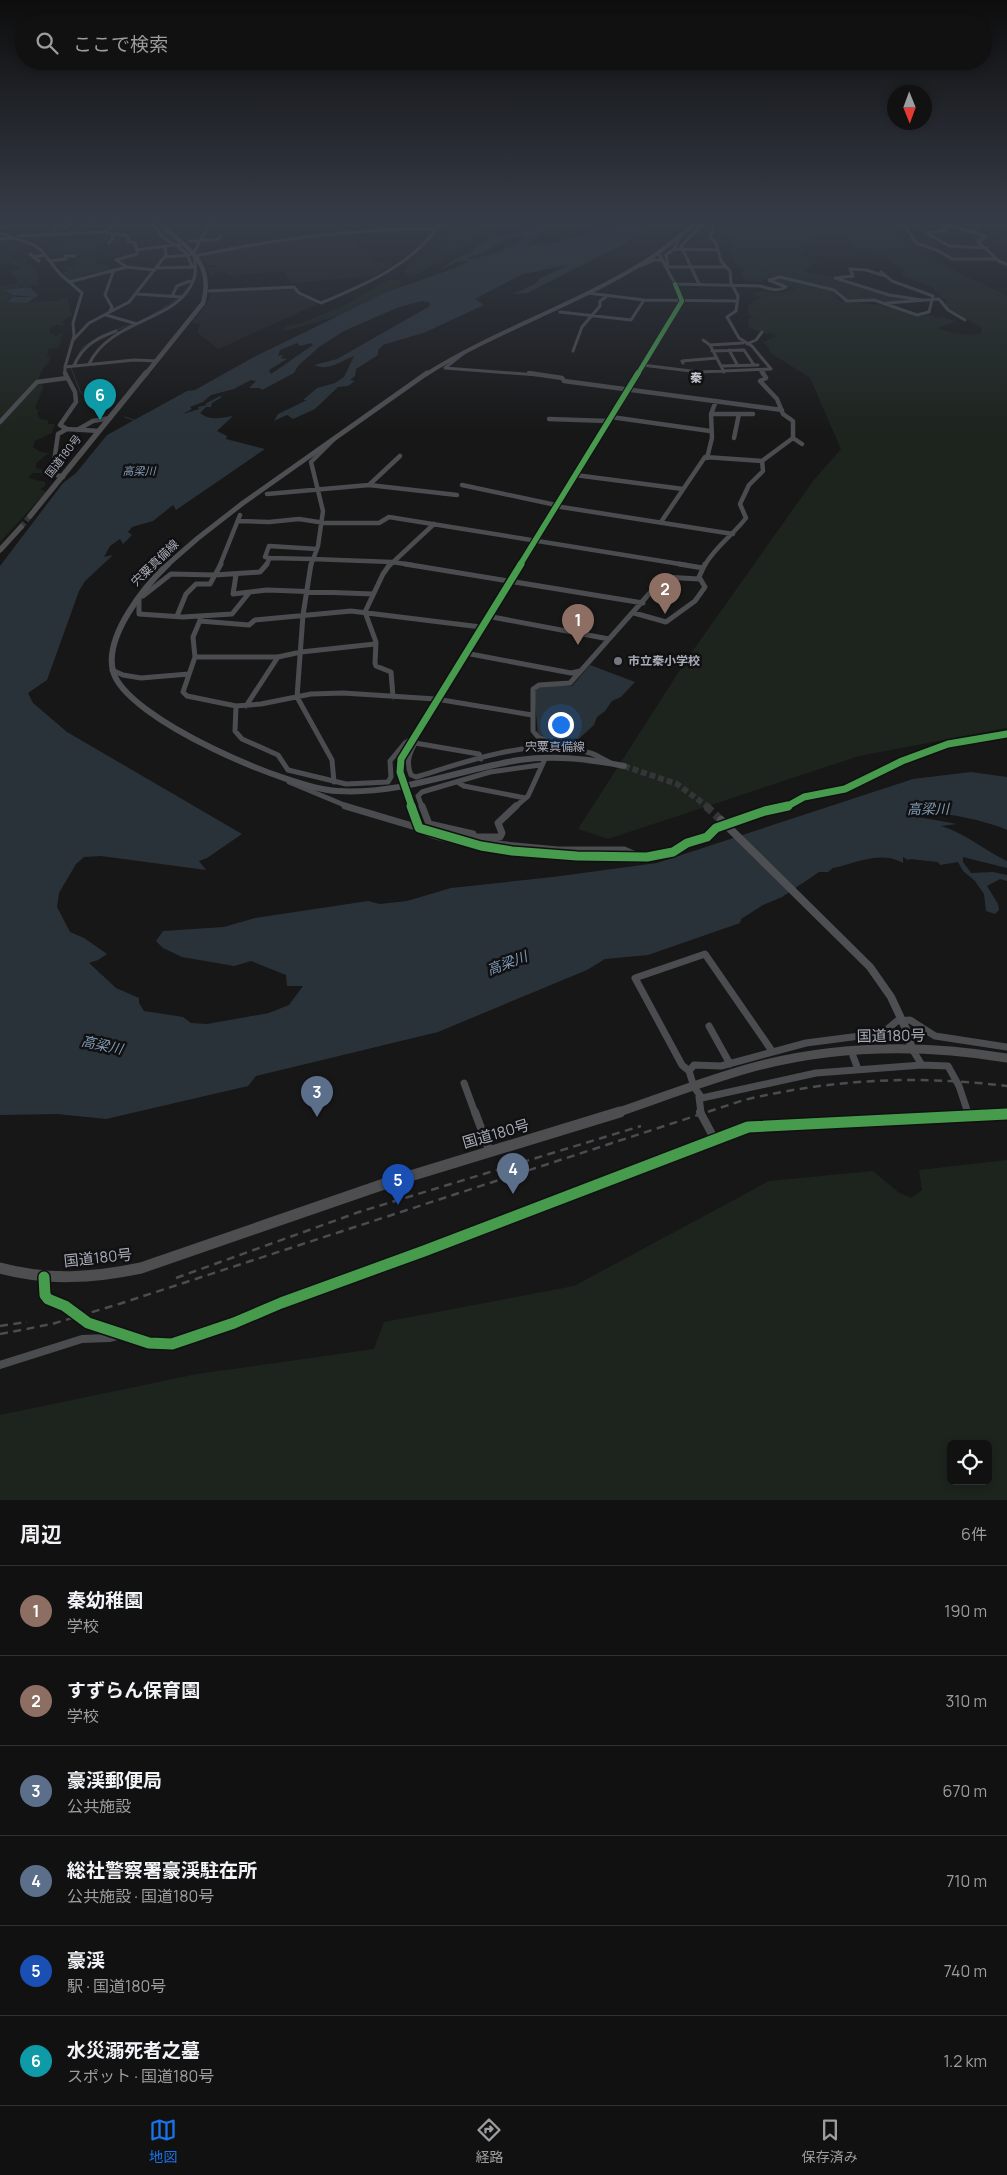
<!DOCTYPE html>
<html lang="ja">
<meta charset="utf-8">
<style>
:root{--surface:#111;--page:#1e1f1f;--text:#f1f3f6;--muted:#9c9d9f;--line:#303131;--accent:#1a73e8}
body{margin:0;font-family:Manrope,"Noto Sans JP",sans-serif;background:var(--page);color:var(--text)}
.controls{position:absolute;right:15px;bottom:15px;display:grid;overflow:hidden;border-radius:8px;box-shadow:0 2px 8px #0003}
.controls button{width:45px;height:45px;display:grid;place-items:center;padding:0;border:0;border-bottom:1px solid var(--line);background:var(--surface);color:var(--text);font:25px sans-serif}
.compass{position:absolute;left:887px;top:85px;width:45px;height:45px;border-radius:50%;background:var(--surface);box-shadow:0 2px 8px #0003;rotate:179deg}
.you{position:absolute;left:560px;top:724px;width:18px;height:18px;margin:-12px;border:4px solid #fff;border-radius:50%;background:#1a73e8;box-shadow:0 0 0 8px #1a73e833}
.badge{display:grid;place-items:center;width:32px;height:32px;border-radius:50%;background:var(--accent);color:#fff;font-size:16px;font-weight:700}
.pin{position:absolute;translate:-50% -41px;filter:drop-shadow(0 1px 2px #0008)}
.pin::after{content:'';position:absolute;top:26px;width:18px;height:15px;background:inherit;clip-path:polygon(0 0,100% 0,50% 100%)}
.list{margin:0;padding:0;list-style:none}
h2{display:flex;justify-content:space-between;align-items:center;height:65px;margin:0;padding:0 20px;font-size:21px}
h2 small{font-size:16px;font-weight:400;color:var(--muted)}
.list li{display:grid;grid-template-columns:32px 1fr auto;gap:15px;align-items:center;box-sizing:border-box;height:90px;padding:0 20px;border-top:1px solid var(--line)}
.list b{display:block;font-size:19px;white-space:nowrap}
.list p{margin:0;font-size:16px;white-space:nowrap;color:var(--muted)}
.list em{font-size:16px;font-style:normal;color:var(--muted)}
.icon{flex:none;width:28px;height:28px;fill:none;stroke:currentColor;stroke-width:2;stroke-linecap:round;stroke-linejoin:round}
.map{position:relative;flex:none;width:1007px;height:1500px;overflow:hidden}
.search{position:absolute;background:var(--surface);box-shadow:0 2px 8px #0003;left:15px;right:15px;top:15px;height:55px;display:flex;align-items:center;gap:12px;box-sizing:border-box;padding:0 18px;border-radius:28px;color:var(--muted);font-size:19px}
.sheet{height:605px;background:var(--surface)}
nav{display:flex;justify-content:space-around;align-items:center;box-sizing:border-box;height:70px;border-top:1px solid var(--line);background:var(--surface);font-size:14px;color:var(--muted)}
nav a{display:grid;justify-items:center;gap:2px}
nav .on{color:var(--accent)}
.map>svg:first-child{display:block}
.built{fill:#212123}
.green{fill:#1d241e;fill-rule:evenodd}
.water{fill:#2a3239;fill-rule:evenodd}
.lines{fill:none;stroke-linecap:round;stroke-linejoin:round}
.stream{stroke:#2a3239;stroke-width:1}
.minor-tunnel{stroke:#343537;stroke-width:7;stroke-dasharray:7 3;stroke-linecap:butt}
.major-tunnel-far1{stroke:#343537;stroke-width:6;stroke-dasharray:6 3;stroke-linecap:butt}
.major-tunnel{stroke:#343537;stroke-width:8;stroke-dasharray:8 4.5;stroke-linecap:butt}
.highway-tunnel{stroke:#343537;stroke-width:5.5;stroke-dasharray:5.5 2.5;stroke-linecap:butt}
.minor-far4{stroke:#4b4c50;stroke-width:3}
.minor-far3{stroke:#4b4c50;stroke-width:4.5}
.minor-far2{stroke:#4b4c50;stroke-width:5}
.minor-far1{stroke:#4b4c50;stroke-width:7}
.minor{stroke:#4b4c50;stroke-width:8}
.major-far3{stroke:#4d4f52;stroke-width:4}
.major-far2{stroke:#4d4f52;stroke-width:5}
.major-far1{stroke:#4d4f52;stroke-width:6}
.major{stroke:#4d4f52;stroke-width:8}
.highway-far3{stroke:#4e4e51;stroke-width:4.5}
.highway-far2{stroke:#4e4e51;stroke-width:5.5}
.highway-far1{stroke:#4e4e51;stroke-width:9}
.highway{stroke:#4e4e51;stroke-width:11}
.rail{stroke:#4b4c4f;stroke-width:2.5;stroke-dasharray:8 5.5;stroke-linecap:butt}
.major-bridge{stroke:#4d4f52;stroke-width:8}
.cycleway-far4-casing{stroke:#111113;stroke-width:6}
.cycleway-far3-casing{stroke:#111113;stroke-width:8}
.cycleway-far2-casing{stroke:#111113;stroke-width:10}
.cycleway-far1-casing{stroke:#111113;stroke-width:12}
.cycleway-casing{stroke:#111113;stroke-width:14}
.cycleway-far4{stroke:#469c4c;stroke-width:4.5}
.cycleway-far3{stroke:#469c4c;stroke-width:5.5}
.cycleway-far2{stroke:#469c4c;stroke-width:7}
.cycleway-far1{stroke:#469c4c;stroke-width:9}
.cycleway{stroke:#469c4c;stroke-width:11}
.poi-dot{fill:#757880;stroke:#111113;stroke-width:2}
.labels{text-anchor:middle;stroke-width:5;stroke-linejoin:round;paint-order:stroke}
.far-street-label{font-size:11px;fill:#a8adb8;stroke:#111113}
.far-water-label{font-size:11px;font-style:italic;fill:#7f9bb3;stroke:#111113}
.far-quarter-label{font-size:12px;font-weight:bold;fill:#c9ccd4;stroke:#111113}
.street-label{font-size:12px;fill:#a8adb8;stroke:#111113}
.poi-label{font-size:12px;font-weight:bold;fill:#a8adb8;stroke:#111113;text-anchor:start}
.water-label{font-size:14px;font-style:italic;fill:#7f9bb3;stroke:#111113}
.near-street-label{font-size:15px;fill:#a8adb8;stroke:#111113}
</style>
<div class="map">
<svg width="1007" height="1500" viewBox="0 0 1007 1500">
<rect width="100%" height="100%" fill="#171717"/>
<path class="built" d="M347,233L363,250H368L373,261L394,264L373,276L291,283L283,271L240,275L238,278L221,271L211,277L207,267H216L218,265H206L202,258L206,255L274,242Z
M292,287L318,304L218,349L197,332L201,324L191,323L207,304L212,291Z"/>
<path class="green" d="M729,223L887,224L917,252L1007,296V728L859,756L608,839L578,829L689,656L813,481L841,449L810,378L769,352L770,349L763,342L775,337V334L762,333L746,326H749L747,319L752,317L747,314H749C744,305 754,300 761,298L751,293L760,291L780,293L796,289L772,280L781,278L833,291L840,301L881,305L916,316L931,315L936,318L932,320L942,317L956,321L938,328C950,333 970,337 982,333V328L950,309L946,306V300L939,296L932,287L905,277L901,274L904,270L887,260L881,253L852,247L850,246L854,243L844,233C824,233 810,234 801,254L806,259L823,264H813L805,271L831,277L835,280L878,293L916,300L885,303L871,299L849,300L845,299L838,290L832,288L778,276L762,280L763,282L746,281L741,273L744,269L732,261L735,256L729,252L731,247L729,240L734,238L720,230Z
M455,224H490L483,230L484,233L471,239L462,249L445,255L440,262L411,277L403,272L405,269L454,232Z
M111,237L108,243L99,247L92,254L97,263L108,265L113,270L86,275L70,281L62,273L67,271L60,266L74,267V264L70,263L75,262V259L88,256L74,252H46C55,235 68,241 83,240C92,239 102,237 111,237Z
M0,240L23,245L9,255L16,260L26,258L29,260L25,263L37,267L38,285L4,290L12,296H21L13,297L8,302L55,301L67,297L72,315L63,321L64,326L55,325L49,329L50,333L56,336L64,332L60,340L62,342L58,348L49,349L47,357H51C48,366 39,369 39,382L44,386L35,408L39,411L37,413L40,419L48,420V424H55L52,433L35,441L33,447L40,452L49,453L36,463V468L53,473V476L48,477L40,473H32L28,478L45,482V486L40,489L46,492L0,542V286L15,284L18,281L8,271L21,268L8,263L0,265V250L12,246L4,241L0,244Z
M388,280H400L401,288L342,315L281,332L287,326L299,324L345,305Z
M1007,1160V1500H0V1415L197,1374L374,1349L384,1322L574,1286L769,1181L873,1171L898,1192L911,1198L922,1190L919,1170ZM951,1444H988V1481H951Z"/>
<path class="water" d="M536,224H546L545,230L527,244L528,246L558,242L605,228L614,224H647L644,225L650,227L622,245L527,293L513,294L535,284L540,278L569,265L523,274L475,299L484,305L426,332L383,345L378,350V355L356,369L355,376L350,380L355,381L348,386L338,387L315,409L293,419L287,415L274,421L278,414L307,400H303L317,388L335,383L344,377L354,356C342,360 329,372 314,365L337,359L430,306L429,302L422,301L399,307L344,331L319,347L298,366L294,373L262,390L260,388H249L256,381L251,380L234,389L211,395L203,402L190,407L192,409L183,414L199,409L198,407L207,405L205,404L220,396L222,397L212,403L211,407H206L200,413C210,421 221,418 233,416L217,431L227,436L226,439L265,449L176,510L173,505L153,521L132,527L128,532L132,535L123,544L120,539L110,546L104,557L113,555L85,581L79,591L47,680L28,693L33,703L67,732L242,834L207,858L199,861L206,870L101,856L84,857L76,864L59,893L57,907L70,932L84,938L107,954L98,960L89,963L116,988L139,998V1003L144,1011L183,1017L191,1023L207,1024L269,1013L289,1005L303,986H287L286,975L251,961L234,966L182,957L163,948L156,941L163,931L224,927L255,918L368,901L380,904L407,901L451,888L553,877L657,863L913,779L971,772L1007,777V830C988,821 926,807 907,815L957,824L941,826C965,833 984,850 1007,861V868L963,857V862L971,873L993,872L1007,875V881L1000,879L987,886L998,904L999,910L995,914L986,911L984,894L975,881L963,871L958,862L940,865L938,862L910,859L908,860L903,857V863C881,850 856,863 833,868L828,872H819L782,897L763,905L741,919L740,923L648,955L605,959L587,970L438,1032L256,1076L248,1086L106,1119L57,1114L0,1115V566L63,483L76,473L107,435L187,391L195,390L252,358L385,293L460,266L469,261H459L438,271C449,264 460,254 475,252L472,250C479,244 494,235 504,234C520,233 523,235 536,224ZM520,236L525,239C518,246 474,262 466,258L483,252L506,239ZM297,343L300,346L311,343L313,345L271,374L269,370L287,359L281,358L283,355L278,356L280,350Z
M29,287L39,295L27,303L8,302L13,297H35L12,295L4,290Z
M590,665L635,682L621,697L612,701L605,711L597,717L594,725L571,746L568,747L538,734L534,693L536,689L540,686H572Z"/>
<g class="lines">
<path class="stream" d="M389,228L390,223
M977,242L975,241L982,237L980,235
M189,255L193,264
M994,260L1007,267
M192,281L194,271
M188,292L197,274L196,262
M150,316L174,301L187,289
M116,330L130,325
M72,366L83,347L102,335
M71,368L80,391L91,405
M125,417L137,421"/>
<path class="minor-tunnel" d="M647,857L673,852"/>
<path class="major-tunnel-far1" d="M624,766L677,784L708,807"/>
<path class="major-tunnel" d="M706,806L721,820"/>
<path class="highway-tunnel" d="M21,527L30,516"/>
<path class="minor-far4" d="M151,223L161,234H159L174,245
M715,223L710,237L716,243L721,261L730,271L731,283L738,296L736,311L727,317L739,338L752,346L771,369
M903,223L916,243L939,251L952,259H996
M941,223L983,235L985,237L978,242L999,261L1007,264
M943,224L947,230L927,233L949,246L987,248
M85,226L89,223
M0,228L16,223
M64,229L71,225L69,223
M53,230L56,223
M973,231L978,228L975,223
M104,232L128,236V241L135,243L137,250
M0,233L34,245L41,250L60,274L82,293L73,323L74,336L65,367V375
M18,236L103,232L117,223
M0,239L13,238
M201,240H217L221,236
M189,241H200
M109,243L113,238L112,234
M176,245L186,253L192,266
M674,249L717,250
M30,254L39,261
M193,254L210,223
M659,254L675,284L761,286C769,289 778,292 786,287L769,280L780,277L834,290L847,301L874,300L917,315L929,312L933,296L892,281L881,272
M33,257L45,255
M165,257L190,255
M50,261L66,259L65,256H75
M641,266L654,260H661
M666,267H727
M668,267L666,255L674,249L679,239
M157,268L194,267
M155,270L127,267L116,260L137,254V250L182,244
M885,276L866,270L850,269L853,276L835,278L889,295L922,300
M69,282L127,267
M699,284L681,246L704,223
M209,291L294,287L299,293L321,303C364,285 415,264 440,223
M588,293L644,300L737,301
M137,294L182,297
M172,296L177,286L190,281
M887,303L939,299L948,310L965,320
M110,311L112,307L105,295L113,272
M560,312L631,320L644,300
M106,315L137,324
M74,339L89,323L129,302L166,255L165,246
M703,340L710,345L724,372
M747,344L756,340L762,332
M710,345L743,343
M729,350L738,366
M573,351L582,327L600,306V301L606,297
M712,351L744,350L754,365
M464,353L445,368L538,375
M683,363L682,361L717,358
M89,364C112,317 178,323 194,279C197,271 194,264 195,256C275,239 355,228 437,229
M642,365L699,372L771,369
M74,366C82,346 97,338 116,331
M721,366L758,365
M65,367L134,360L157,361
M760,370L763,375
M636,375L682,301L675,284"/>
<path class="minor-far3" d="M65,373L75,392L76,402L60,425L67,429L99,431
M529,373L562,378L564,381L782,410
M763,373L766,378L760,381L777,399L783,414L793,421V438L802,444
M711,414H753
M611,417L710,431
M549,419L608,421
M0,422L37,382L67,378
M77,430L93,421L110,418
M734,438L739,414
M707,458L712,438L711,414L716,401
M575,475L683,489
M63,477L54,474L53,469L58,434L67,429
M369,485L400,456
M462,485L556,505
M267,494L369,485L457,495
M555,506L733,534
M238,521L269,522L299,519L325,523H379L389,517L686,565
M661,522L705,457L762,461L793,438
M270,558L312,559
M312,559L392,562L412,565
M220,565L240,515
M266,565L270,558L265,557L269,546L317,549
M311,565L318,546L323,511L311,462L333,440
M390,565L434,524
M519,565L637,373
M705,565C715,547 733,535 746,518L740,504L749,485L763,471L762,461"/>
<path class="minor-far2" d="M311,564L303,615L297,697L332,760L334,782
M390,564L383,574L365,612L376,642L375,663L376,666L391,672L393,697
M405,564L643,603
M679,564L703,568
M236,575L233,594L267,590L373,594
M143,596L171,574L215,575L260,572L267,564
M139,599V614L183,617L232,614L249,593
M634,613L666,622L695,601L705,587L699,577L705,564
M177,616L186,594L196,584H210L221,564
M487,616L609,639
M201,618L193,637L195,657L183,692L187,696L236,706
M200,621L249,625L255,620L351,611L481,627
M465,653L571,673L580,671
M195,657H278L301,652L375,644
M112,670L123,675L141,678L189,674
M246,706L278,657
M532,715L436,699L343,693L311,694L261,704L236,706L235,731L242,739L278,755L288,770L346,784L388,782L391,777L390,761L405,743L412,739L415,743C409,754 406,763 411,775L416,777C469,761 534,736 590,753C597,755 604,760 611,763
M415,743L479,754L481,759
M549,750L555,744L538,737L533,731V689L539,685L570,683L664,577L699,579
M289,782L349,807
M459,783L464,786L525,798
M410,807L399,765L409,744L519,564
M422,807L418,796L422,792L490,772L540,765
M515,807L528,796L545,759
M786,807C809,794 821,796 844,789C865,783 883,769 903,761C937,746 971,739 1007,734"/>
<path class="minor-far1" d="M345,806L419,828
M410,806L418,827C429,837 447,838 461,841C523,854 584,860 647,857
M422,806L429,824L473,834
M458,840L463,837H500L502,833L498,823L516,806
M475,842L558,850H624L638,856
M673,852L687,843L707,837L716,828L765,811L788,806
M709,1026L730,1064
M912,1049L922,1065L948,1066L959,1086L968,1113
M853,1056L858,1069
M922,1065L816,1073L702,1098L694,1087L689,1071L694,1065L721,1066L806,1043L883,1033L897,1021L910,1020L935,1036L1007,1047
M689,1071L682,1065L635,978L705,954L772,1051
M464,1083L475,1113
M699,1097L701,1113"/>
<path class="minor" d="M475,1112L490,1152
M700,1112L714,1138
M967,1112L969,1117
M44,1277L45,1295L48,1299L65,1306L88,1323L149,1343L172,1344L234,1323L281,1303L424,1251L748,1127L1007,1114
M0,1365L82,1339L109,1338L121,1335"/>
<path class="major-far3" d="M425,375C493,332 570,307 638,266C659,254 677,238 696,223"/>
<path class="major-far2" d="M167,565L198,538L243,503L427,373"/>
<path class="major-far1" d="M168,564C145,586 104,636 113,671C125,719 291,789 337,791C400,795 458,770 519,760C554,755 590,759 624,766"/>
<path class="major" d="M906,1029L912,1049"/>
<path class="highway-far3" d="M145,375L203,303C215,262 186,247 159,223"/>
<path class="highway-far2" d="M30,516L146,373
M0,550L21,527"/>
<path class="highway-far1" d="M616,1113C660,1098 704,1081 750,1068C834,1045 921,1044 1007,1058"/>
<path class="highway" d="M0,1268C48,1281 93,1278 141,1268L384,1184L620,1112"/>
<path class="rail" d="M176,1278L359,1212L641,1126
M0,1326L27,1322
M0,1334L52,1324L119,1304L744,1100C832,1079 917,1075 1007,1086"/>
<path class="major-bridge" d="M721,820L870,967L891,997L906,1029"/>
<g class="cycleway-far4-casing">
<path id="cycleway-far4" d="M637,375L682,301L675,284"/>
</g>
<g class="cycleway-far3-casing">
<path id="cycleway-far3" d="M520,565L638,373"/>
</g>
<g class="cycleway-far2-casing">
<path id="cycleway-far2" d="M412,807L400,772L401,759L521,564
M786,807L804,797L845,789L902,761L948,744L1007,734"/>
</g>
<g class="cycleway-far1-casing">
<path id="cycleway-far1" d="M411,806L419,828L481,846L512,851L577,856L647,857L673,852L687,843L707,837L716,828L765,811L788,806"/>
</g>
<g class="cycleway-casing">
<path id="cycleway" d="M44,1277L45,1295L48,1299L65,1306L88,1323L149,1343L172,1344L234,1323L281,1303L424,1251L748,1127L1007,1114"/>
</g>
<use href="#cycleway-far4" class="cycleway-far4"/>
<use href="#cycleway-far3" class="cycleway-far3"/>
<use href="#cycleway-far2" class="cycleway-far2"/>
<use href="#cycleway-far1" class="cycleway-far1"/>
<use href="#cycleway" class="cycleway"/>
</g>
<linearGradient id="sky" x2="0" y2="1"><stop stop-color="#0d0d0d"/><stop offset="0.51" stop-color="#363c47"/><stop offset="1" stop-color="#363c47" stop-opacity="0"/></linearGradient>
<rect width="1007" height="434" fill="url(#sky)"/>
<circle class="poi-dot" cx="618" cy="661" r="5"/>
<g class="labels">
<g class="far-street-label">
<text transform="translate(63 456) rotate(-52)" y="4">国道180号</text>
</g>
<g class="far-water-label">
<text x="139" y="475">高梁川</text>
</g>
<g class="far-quarter-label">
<text x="696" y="382">秦</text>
</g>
<g class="street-label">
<text transform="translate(155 563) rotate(-44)" y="4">宍粟真備線</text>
<text x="555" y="751">宍粟真備線</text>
</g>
<g class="poi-label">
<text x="628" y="665">市立秦小学校</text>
</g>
<g class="water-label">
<text transform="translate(928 809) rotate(-1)" y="5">高梁川</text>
<text transform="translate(507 963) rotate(-21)" y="5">高梁川</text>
<text transform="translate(102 1045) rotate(12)" y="5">高梁川</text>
</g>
<g class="near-street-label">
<text transform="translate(891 1036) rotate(-1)" y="5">国道180号</text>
<text transform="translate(496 1134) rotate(-16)" y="5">国道180号</text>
<text transform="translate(98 1258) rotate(-6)" y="5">国道180号</text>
</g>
</g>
</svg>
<div class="controls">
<button><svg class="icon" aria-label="locate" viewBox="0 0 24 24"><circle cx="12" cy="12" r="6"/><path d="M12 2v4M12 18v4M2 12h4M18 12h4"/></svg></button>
</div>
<svg class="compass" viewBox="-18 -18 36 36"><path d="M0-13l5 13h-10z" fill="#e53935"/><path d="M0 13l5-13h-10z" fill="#9c9d9f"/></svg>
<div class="you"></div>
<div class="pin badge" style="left:578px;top:645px;background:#8d6e63">1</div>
<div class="pin badge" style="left:665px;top:614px;background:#8d6e63">2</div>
<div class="pin badge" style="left:317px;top:1117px;background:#5c6f8a">3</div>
<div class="pin badge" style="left:513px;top:1194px;background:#5c6f8a">4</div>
<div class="pin badge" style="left:398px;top:1205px;background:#1a4fb4">5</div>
<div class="pin badge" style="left:100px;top:420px;background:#0f9aa8">6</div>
<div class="search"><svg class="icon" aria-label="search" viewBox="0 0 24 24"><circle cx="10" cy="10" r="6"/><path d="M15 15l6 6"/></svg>ここで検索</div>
</div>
<section class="sheet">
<h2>周辺<small>6件</small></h2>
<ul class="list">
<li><span class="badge" style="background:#8d6e63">1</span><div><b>秦幼稚園</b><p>学校</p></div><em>190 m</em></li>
<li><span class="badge" style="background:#8d6e63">2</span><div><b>すずらん保育園</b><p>学校</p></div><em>310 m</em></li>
<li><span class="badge" style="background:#5c6f8a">3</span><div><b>豪渓郵便局</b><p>公共施設</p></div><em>670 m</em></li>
<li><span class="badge" style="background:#5c6f8a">4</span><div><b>総社警察署豪渓駐在所</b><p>公共施設 · 国道180号</p></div><em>710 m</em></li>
<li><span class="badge" style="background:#1a4fb4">5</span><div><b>豪渓</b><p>駅 · 国道180号</p></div><em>740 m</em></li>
<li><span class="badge" style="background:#0f9aa8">6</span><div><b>水災溺死者之墓</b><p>スポット · 国道180号</p></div><em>1.2 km</em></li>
</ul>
</section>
<nav>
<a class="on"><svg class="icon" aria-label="map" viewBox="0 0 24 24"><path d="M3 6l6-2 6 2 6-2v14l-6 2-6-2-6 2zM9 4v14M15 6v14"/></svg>地図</a>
<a><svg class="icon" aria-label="directions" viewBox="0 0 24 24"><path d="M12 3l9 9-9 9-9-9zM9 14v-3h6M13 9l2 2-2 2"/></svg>経路</a>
<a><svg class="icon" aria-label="saved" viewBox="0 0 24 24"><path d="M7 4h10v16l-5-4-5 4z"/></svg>保存済み</a>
</nav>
